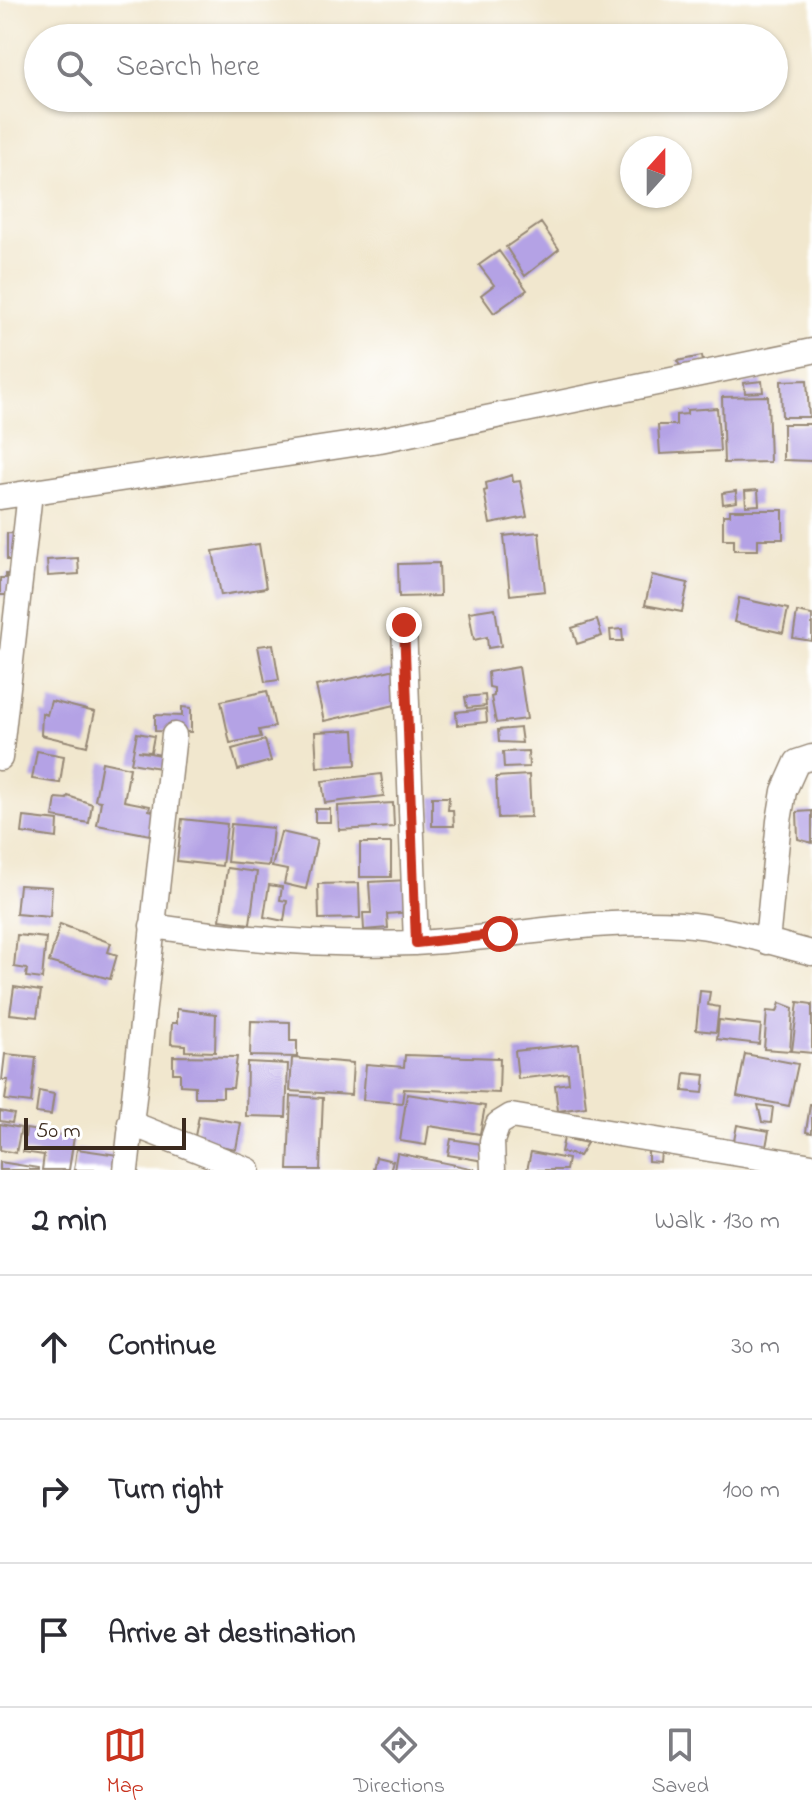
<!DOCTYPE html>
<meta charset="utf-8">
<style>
:root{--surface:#fff;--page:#f7f7f7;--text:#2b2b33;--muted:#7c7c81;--line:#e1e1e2;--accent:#c8321e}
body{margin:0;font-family:"Indie Flower",sans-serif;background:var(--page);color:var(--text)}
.compass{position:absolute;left:620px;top:136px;width:72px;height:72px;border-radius:50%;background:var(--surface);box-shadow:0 2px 6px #0004;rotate:21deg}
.scale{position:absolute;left:24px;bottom:20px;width:162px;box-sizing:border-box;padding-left:8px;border:4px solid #3b2a1e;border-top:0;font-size:22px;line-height:28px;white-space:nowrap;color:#3b2a1e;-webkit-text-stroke:6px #fff;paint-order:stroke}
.stop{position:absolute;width:24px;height:24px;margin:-18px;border:6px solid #c8321e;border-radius:50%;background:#fff}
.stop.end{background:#c8321e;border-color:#fff;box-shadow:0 2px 8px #0008}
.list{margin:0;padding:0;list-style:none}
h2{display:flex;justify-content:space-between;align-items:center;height:104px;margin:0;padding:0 32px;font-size:34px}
h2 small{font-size:26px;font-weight:400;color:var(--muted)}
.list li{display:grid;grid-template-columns:52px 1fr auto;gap:24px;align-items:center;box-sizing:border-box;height:144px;padding:0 32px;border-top:2px solid var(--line)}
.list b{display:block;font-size:30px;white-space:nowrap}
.list em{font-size:26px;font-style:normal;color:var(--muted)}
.icon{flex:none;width:44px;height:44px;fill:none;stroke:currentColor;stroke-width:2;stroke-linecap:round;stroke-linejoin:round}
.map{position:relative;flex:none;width:812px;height:1170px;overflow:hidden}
.search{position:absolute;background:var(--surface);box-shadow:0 2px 6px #0004;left:24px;right:24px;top:24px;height:88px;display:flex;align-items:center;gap:20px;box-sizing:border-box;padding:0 28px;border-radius:44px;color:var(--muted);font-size:30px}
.sheet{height:536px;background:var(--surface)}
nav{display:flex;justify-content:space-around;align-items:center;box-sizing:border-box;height:112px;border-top:2px solid var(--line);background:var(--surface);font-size:22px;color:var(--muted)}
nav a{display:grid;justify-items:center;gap:4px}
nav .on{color:var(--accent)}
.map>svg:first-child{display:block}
.building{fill:#b4a2e5}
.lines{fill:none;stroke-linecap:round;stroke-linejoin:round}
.street-casing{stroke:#968876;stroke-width:27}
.street{stroke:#fff;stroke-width:24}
.route{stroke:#c8321e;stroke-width:10}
</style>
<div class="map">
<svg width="812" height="1170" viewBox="0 0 812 1170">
<rect width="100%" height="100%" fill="#fff"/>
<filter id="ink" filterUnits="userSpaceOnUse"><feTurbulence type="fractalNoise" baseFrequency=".0125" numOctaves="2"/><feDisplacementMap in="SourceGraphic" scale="16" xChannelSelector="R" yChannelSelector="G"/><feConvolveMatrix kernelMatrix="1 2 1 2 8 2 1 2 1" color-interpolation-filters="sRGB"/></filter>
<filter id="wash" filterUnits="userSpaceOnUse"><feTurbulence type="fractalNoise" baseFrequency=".006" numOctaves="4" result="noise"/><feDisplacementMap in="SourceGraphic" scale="32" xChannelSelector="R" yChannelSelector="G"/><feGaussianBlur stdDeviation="1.8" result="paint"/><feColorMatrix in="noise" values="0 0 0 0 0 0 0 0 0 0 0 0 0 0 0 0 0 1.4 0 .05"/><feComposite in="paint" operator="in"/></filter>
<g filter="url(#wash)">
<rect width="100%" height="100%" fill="#f1e7ce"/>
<g id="blocks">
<path class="building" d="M541,223L559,249L525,276L506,247Z
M499,251L527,290L494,313L481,295L494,285L479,265Z
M702,356L703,362L681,367L677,361Z
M807,380L809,417H782L781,381Z
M762,381L763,392L745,393L744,383Z
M768,396L770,462L724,463L722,397Z
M717,408L720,451L660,454L658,425H676V415L687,414V410Z
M783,424H812V461L783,460Z
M512,475L513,482L520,481L527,517L490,524L484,491L487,490L486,483Z
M758,490L759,505L746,506L745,491Z
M736,491L737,502L723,504L722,493Z
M730,510H783V539H758V550H734V539H723V515H730Z
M539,532L545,591L510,595L504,536Z
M7,533L23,534V560H7Z
M259,544L266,588L221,595L213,551Z
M78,558L79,574L48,576L47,560Z
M439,563L440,596L399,597L398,564Z
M6,574H19V595H0V578H6Z
M652,575L688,583L682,612L645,605Z
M739,598L788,609L783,633L734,622Z
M495,608L501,646L488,648L487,637L474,640L469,612Z
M797,612L812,615V641L793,638Z
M597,620L602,636L577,644L572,628Z
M622,629L623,641H611L610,630Z
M273,644L279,680L265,682L258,646Z
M519,667L527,719L496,723L491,697L494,696V688L489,687L488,672Z
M396,669L404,703L324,721L316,686Z
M267,691L275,727L259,730L261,737L230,743L221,701Z
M485,695L486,706L467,708L465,697Z
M51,701L95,712L87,746L41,735L42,713L47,715Z
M182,707L191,708V732L155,731V715L182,716Z
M486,709L487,722L457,725L456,712Z
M520,728L522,743L499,742L498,730Z
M354,730L356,765L317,767L315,732Z
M137,733L154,736L151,752L138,751L167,756L165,769L131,763Z
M265,740L271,761L238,770L232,749Z
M37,751L64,756L60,783L32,779Z
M528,751L529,767L504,768L503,752Z
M102,762L130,768L124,801L150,806L149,810L161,813L156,836L97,825L101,801L95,800Z
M381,774L384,796L325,803L322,781Z
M529,775L531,817L498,818L496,777Z
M68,796L92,804L89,823L53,817L56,798L67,799Z
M432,797H449L448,810H453L454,826H432Z
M393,803L394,827L339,830L338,806Z
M315,809H330V822H315Z
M812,811V843L798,839L797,812Z
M24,817L58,821L57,838L22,833Z
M182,819L227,824L222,866L177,861Z
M231,824L273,828L269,866L227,862Z
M281,832L317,840L306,889L284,884L287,870L272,867Z
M360,843H391V877H360Z
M227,868L257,872L250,924L220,920Z
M409,880L411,912L387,914L388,928L364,930L363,913H371L369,882Z
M359,883L360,918L319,919L318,884Z
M19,885L52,887L50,917L16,914Z
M269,885L282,887L280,900L287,901L284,921L264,917Z
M60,924L111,943L108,952L117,955L110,979L49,962Z
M17,935L46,938L42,979L26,977L27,969L14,967Z
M14,987L41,991L37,1017L10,1014Z
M700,991L710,992L708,1005L719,1007L716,1032L696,1030Z
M798,1002L812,1004V1053L792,1051Z
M780,1003L793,1008L790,1051L764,1049L767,1011L777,1012Z
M177,1009L216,1014L215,1052L185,1051V1045L171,1044L172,1023H177Z
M719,1020L761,1025L759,1044L717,1039Z
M251,1021L290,1022V1041H297V1057L250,1056Z
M579,1044L586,1107L558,1111L555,1085L569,1083L568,1073L518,1079L515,1051Z
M5,1054L36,1057L31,1103L5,1100L8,1080H2Z
M745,1054L798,1064L789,1106L737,1096Z
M405,1055L500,1058L499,1093L404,1089L402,1103L363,1100L366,1064L404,1067Z
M173,1056L237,1057L233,1088H223V1097H195V1086L180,1085V1073H173Z
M292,1058L353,1063L351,1095L290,1091Z
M247,1062L288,1064L286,1117L246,1116Z
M685,1073L705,1075L703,1093L683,1091Z
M39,1091L54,1094L51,1115L36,1113Z
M407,1094L485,1106L480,1134L429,1126L426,1145L400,1141Z
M291,1096L323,1098L320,1170H288Z
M810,1104H812V1133L806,1132Z
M758,1105L773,1107L771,1123L762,1122Z
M0,1111L14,1114L12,1123L0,1121Z
M199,1116L241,1123L236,1149L194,1141Z
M0,1124L21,1128L16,1153L0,1150Z
M737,1125L769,1131L766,1147L734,1141Z
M26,1129L74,1137L69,1170H42L44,1155L23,1152Z
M564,1138L587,1143L579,1156L561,1152Z
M451,1139L487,1145L484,1161L448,1155Z
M77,1149L118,1155L116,1170H74Z
M648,1151L661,1152L660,1162L648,1161Z
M531,1152L568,1159L566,1170H527Z
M397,1153L475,1169V1170H394Z
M376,1157L393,1161L390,1170H373Z
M0,1162L38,1168V1170H0Z"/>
</g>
</g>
<g filter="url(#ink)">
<use href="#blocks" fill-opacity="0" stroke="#968876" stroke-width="2"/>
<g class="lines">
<g class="street-casing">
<path id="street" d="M0,497L380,440L812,351
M404,625L416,943
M0,758L30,493
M152,926C239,939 325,946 413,943C502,939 592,918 681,924C725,927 769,942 812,953
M767,942L779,821L784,791L797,762L812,757
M130,1123L248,1170
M126,1170L174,735
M493,1170L492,1141L498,1124L511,1116L812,1166"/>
</g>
<use href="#street" class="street"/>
</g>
</g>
<g class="lines" filter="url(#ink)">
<path class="route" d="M404,625L416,943L500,934"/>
</g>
</svg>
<svg class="compass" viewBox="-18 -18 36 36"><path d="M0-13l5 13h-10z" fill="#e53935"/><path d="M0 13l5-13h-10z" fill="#7c7c81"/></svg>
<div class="scale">50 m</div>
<div class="stop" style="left:500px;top:934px"></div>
<div class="stop end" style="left:404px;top:625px"></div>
<div class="search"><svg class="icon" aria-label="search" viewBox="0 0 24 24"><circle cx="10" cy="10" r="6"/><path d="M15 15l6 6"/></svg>Search here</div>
</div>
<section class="sheet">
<h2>2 min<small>Walk · 130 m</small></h2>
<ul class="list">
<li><svg class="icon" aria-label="ahead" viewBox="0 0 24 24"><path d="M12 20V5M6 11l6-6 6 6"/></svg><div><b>Continue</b></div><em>30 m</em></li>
<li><svg class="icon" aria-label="right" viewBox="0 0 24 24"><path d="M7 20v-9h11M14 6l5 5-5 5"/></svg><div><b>Turn right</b></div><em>100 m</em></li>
<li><svg class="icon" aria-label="arrive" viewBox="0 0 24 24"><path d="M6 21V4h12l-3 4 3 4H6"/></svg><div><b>Arrive at destination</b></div></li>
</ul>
</section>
<nav>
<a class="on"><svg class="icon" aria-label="map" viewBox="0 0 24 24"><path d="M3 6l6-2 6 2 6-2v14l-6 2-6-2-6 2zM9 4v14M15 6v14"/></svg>Map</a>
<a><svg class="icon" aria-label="directions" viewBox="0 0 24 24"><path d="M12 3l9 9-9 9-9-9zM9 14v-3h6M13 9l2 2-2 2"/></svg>Directions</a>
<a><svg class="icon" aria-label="saved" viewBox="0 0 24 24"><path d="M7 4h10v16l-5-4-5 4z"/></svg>Saved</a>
</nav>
